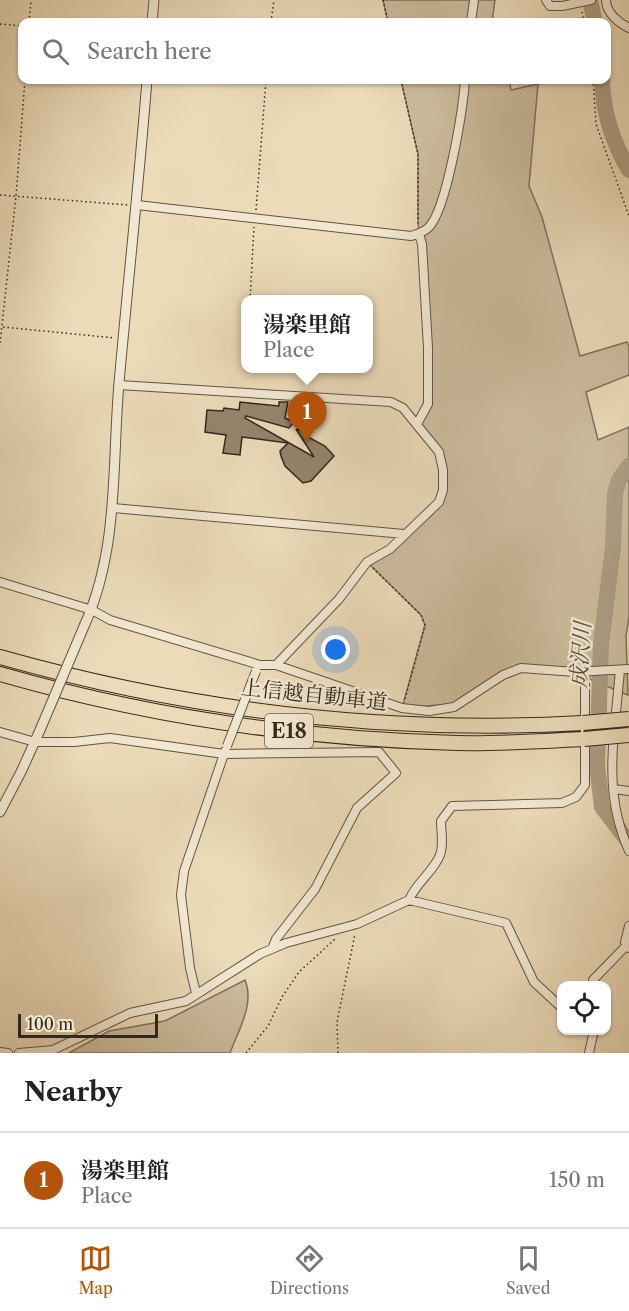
<!DOCTYPE html>
<meta charset="utf-8">
<style>
:root{--surface:#fff;--page:#f2f2f2;--text:#222;--muted:#767676;--line:#e0e0e0;--accent:#b45309}
body{margin:0;font-family:"Libre Caslon Text","Noto Serif JP",serif;background:var(--page);color:var(--text)}
.controls{position:absolute;right:18px;bottom:18px;display:grid;overflow:hidden;border-radius:12px;box-shadow:0 2px 4px #0004}
.controls button{width:54px;height:54px;display:grid;place-items:center;padding:0;border:0;border-bottom:2px solid var(--line);background:var(--surface);color:var(--text);font:30px sans-serif}
.scale{position:absolute;left:18px;bottom:15px;width:140px;box-sizing:border-box;padding-left:6px;border:3px solid #34271c;border-top:0;font-size:16px;line-height:21px;white-space:nowrap;color:#34271c;-webkit-text-stroke:4px #f2e8d2;paint-order:stroke}
.you{position:absolute;left:336px;top:650px;width:21px;height:21px;margin:-15px;border:4px solid #fff;border-radius:50%;background:#1a73e8;box-shadow:0 0 0 9px #1a73e833}
.badge{display:grid;place-items:center;width:39px;height:39px;border-radius:50%;background:var(--accent);color:#fff;font-size:20px;font-weight:700}
.pin{position:absolute;translate:-50% -50px;filter:drop-shadow(0 2px 3px #0008)}
.pin::after{content:'';position:absolute;top:32px;width:21px;height:18px;background:inherit;clip-path:polygon(0 0,100% 0,50% 100%)}
.popup{position:absolute;left:241px;top:295px;width:132px;height:78px;box-sizing:border-box;display:grid;place-content:center;border-radius:12px;background:var(--surface);filter:drop-shadow(0 2px 4px #0005);font-size:20px;white-space:nowrap;color:var(--muted)}
.popup b{font-size:22px;color:var(--text)}
.popup::after{content:'';position:absolute;left:50%;top:100%;margin-left:-12px;border:12px solid transparent;border-top-color:var(--surface)}
.list{margin:0;padding:0;list-style:none}
h2{display:flex;justify-content:space-between;align-items:center;height:78px;margin:0;padding:0 24px;font-size:26px}
h2 small{font-size:20px;font-weight:400;color:var(--muted)}
.list li{display:grid;grid-template-columns:39px 1fr auto;gap:18px;align-items:center;box-sizing:border-box;height:96px;padding:0 24px;border-top:2px solid var(--line)}
.list b{display:block;font-size:22px;white-space:nowrap}
.list p{margin:0;font-size:20px;white-space:nowrap;color:var(--muted)}
.list em{font-size:20px;font-style:normal;color:var(--muted)}
.icon{flex:none;width:33px;height:33px;fill:none;stroke:currentColor;stroke-width:2;stroke-linecap:round;stroke-linejoin:round}
.map{position:relative;flex:none;width:629px;height:1053px;overflow:hidden}
.search{position:absolute;background:var(--surface);box-shadow:0 2px 4px #0004;left:18px;right:18px;top:18px;height:66px;display:flex;align-items:center;gap:15px;box-sizing:border-box;padding:0 21px;border-radius:12px;color:var(--muted);font-size:22px}
.sheet{height:174px;background:var(--surface)}
nav{display:flex;justify-content:space-around;align-items:center;box-sizing:border-box;height:84px;border-top:2px solid var(--line);background:var(--surface);font-size:16px;color:var(--muted)}
nav a{display:grid;justify-items:center;gap:3px}
nav .on{color:var(--accent)}
.map>svg:first-child{display:block}
.green{fill:#ccbc9e;stroke:#80725d;stroke-width:1.5}
.lines{fill:none;stroke-linecap:round;stroke-linejoin:round}
.river{stroke:#ad9e84;stroke-width:16}
.building{fill:#93856e;stroke:#34271c;stroke-width:1.5}
.minor-casing{stroke:#625443;stroke-width:10}
.tertiary-casing{stroke:#625443;stroke-width:11}
.motorway-casing{stroke:#34271c;stroke-width:16}
.path{stroke:#34271c;stroke-width:1.5;stroke-dasharray:1.5 3;stroke-linecap:butt}
.minor{stroke:#f2e8d2;stroke-width:8}
.tertiary{stroke:#f2e8d2;stroke-width:9}
.motorway{stroke:#ebdbb9;stroke-width:14}
.minor-bridge-casing{stroke:#625443;stroke-width:10;stroke-linecap:butt}
.tertiary-bridge-casing{stroke:#625443;stroke-width:11;stroke-linecap:butt}
.motorway-bridge-casing{stroke:#34271c;stroke-width:16;stroke-linecap:butt}
.minor-bridge{stroke:#f2e8d2;stroke-width:8}
.tertiary-bridge{stroke:#f2e8d2;stroke-width:9}
.motorway-bridge{stroke:#ebdbb9;stroke-width:14}
.labels{text-anchor:middle;stroke-width:5;stroke-linejoin:round;paint-order:stroke}
.shield{fill:#f2e8d2;stroke:#6d6153;stroke-width:1.5}
.shield-label{font-size:20px;font-weight:bold;fill:#34271c}
.street-label{font-size:21px;fill:#34271c;stroke:#f2e8d2}
.water-label{font-size:22px;font-style:italic;fill:#584b3b;stroke:#f2e8d2}
</style>
<div class="map">
<svg width="629" height="1053" viewBox="0 0 629 1053">
<rect width="100%" height="100%" fill="#ebdbb9"/>
<filter id="stains"><feTurbulence type="fractalNoise" baseFrequency=".00333" numOctaves="4"/><feColorMatrix values="0 0 0 0 .2 0 0 0 0 .09 0 0 0 0 .02 0 0 0 .5 -.17"/></filter>
<radialGradient id="worn" r=".72"><stop offset=".6" stop-color="#630" stop-opacity="0"/><stop offset="1" stop-color="#630" stop-opacity=".3"/></radialGradient>
<path class="green" d="M383,0H495L492,22H388Z
M401,80H509L511,90L538,84L529,186L542,217L580,356L627,342L629,347V375L586,392L598,440L629,427V617L626,636L628,695L575,673L521,668L451,704L402,708L425,625L421,615L367,562L390,549L429,513L443,490L439,452L417,424L428,404L418,219V154Z
M245,980C255,1004 238,1031 230,1053H69L109,1031L165,1021Z"/>
<g class="lines">
<path class="river" d="M590,0L595,22
M602,80C603,111 613,143 629,170
M628,841L602,807L597,766L601,644L613,547L615,493L619,480L629,466"/>
</g>
<path class="building" d="M240,402L279,406V402H288L285,418L294,422L289,428L246,416L245,418L314,457L296,429L298,431V428L305,427L308,432L306,436L325,446L334,456L311,481L303,483L285,466L281,456L280,451L288,443L242,437L240,455L223,453L226,435L205,432L207,410L223,411L224,408L239,410Z"/>
<g class="lines">
<g class="minor-casing">
<path id="minor" d="M546,0L550,6H562L591,0
M606,0C606,13 619,23 629,28
M471,22L474,0
M137,205L411,236C417,234 424,232 428,228C447,211 463,108 465,80
M119,385L391,402L403,408L439,452L443,470V490L439,502L390,549L367,562L339,599L276,665
M417,424L428,404V348L422,244L419,234
M113,508L404,534
M0,582L92,610L110,620L260,665H276L402,708L429,711L454,707L503,675L521,668L575,672L629,669
M615,723L620,670
M0,732L35,742H74L110,738L224,754L379,752L396,773L357,808L315,889L276,939L272,949
M614,734C610,776 612,813 629,851
M614,789L629,791
M409,900C416,883 434,871 440,855C444,845 441,832 441,821L452,806L562,803L576,797L585,785V672
M629,926L625,942L629,948
M594,986L593,980L627,945
M196,993L190,968L181,895L184,871L225,751
M0,1052L8,1053
M19,1053L53,1050L130,1013L186,1001L260,954L286,943L357,924L409,900L506,923L534,982L562,1008
M589,1053L594,1030"/>
</g>
<g class="tertiary-casing">
<path id="tertiary" d="M152,22L154,0
M85,624C119,548 112,464 119,383C128,282 139,181 147,80
M0,812L21,772L40,730"/>
</g>
<g class="motorway-casing">
<path id="motorway" d="M0,657C191,711 385,734 583,723
M0,674C149,717 302,739 457,743C499,744 542,741 584,739"/>
</g>
<path class="path" d="M383,0L388,22
M582,12L584,22
M29,22L31,0
M271,22L274,0
M0,24L22,26
M401,80L418,154V224
M593,80L596,124L629,216
M0,195L128,205
M256,210L266,80
M250,300L254,227
M3,327L115,338
M0,343L16,196L25,80
M373,568L421,615L425,625L405,699
M246,1053L268,1026L282,997L299,972L335,939
M338,1053L337,1022L355,934"/>
<use href="#minor" class="minor"/>
<use href="#tertiary" class="tertiary"/>
<use href="#motorway" class="motorway"/>
<g class="minor-bridge-casing">
<path id="minor-bridge" d="M227,746L256,671"/>
</g>
<g class="tertiary-bridge-casing">
<path id="tertiary-bridge" d="M40,730L85,624"/>
</g>
<g class="motorway-bridge-casing">
<path id="motorway-bridge" d="M583,723L629,719
M584,739L629,735"/>
</g>
<use href="#minor-bridge" class="minor-bridge"/>
<use href="#tertiary-bridge" class="tertiary-bridge"/>
<use href="#motorway-bridge" class="motorway-bridge"/>
</g>
<g class="labels">
<rect class="shield" x="265" y="714" width="48" height="34" rx="4.5"/>
<g class="shield-label">
<text x="289" y="738">E18</text>
</g>
<g class="street-label">
<text transform="translate(314 695) rotate(6)" y="7">上信越自動車道</text>
</g>
<g class="water-label">
<text transform="translate(580 655) rotate(-86)" y="8">成沢川</text>
</g>
</g>
<rect width="100%" height="100%" filter="url(#stains)"/>
<rect width="100%" height="100%" fill="url(#worn)"/>
</svg>
<div class="controls">
<button><svg class="icon" aria-label="locate" viewBox="0 0 24 24"><circle cx="12" cy="12" r="6"/><path d="M12 2v4M12 18v4M2 12h4M18 12h4"/></svg></button>
</div>
<div class="scale">100 m</div>
<div class="you"></div>
<div class="pin badge" style="left:307px;top:442px">1</div>
<div class="popup"><b>湯楽里館</b>Place</div>
<div class="search"><svg class="icon" aria-label="search" viewBox="0 0 24 24"><circle cx="10" cy="10" r="6"/><path d="M15 15l6 6"/></svg>Search here</div>
</div>
<section class="sheet">
<h2>Nearby<small></small></h2>
<ul class="list">
<li><span class="badge">1</span><div><b>湯楽里館</b><p>Place</p></div><em>150 m</em></li>
</ul>
</section>
<nav>
<a class="on"><svg class="icon" aria-label="map" viewBox="0 0 24 24"><path d="M3 6l6-2 6 2 6-2v14l-6 2-6-2-6 2zM9 4v14M15 6v14"/></svg>Map</a>
<a><svg class="icon" aria-label="directions" viewBox="0 0 24 24"><path d="M12 3l9 9-9 9-9-9zM9 14v-3h6M13 9l2 2-2 2"/></svg>Directions</a>
<a><svg class="icon" aria-label="saved" viewBox="0 0 24 24"><path d="M7 4h10v16l-5-4-5 4z"/></svg>Saved</a>
</nav>
